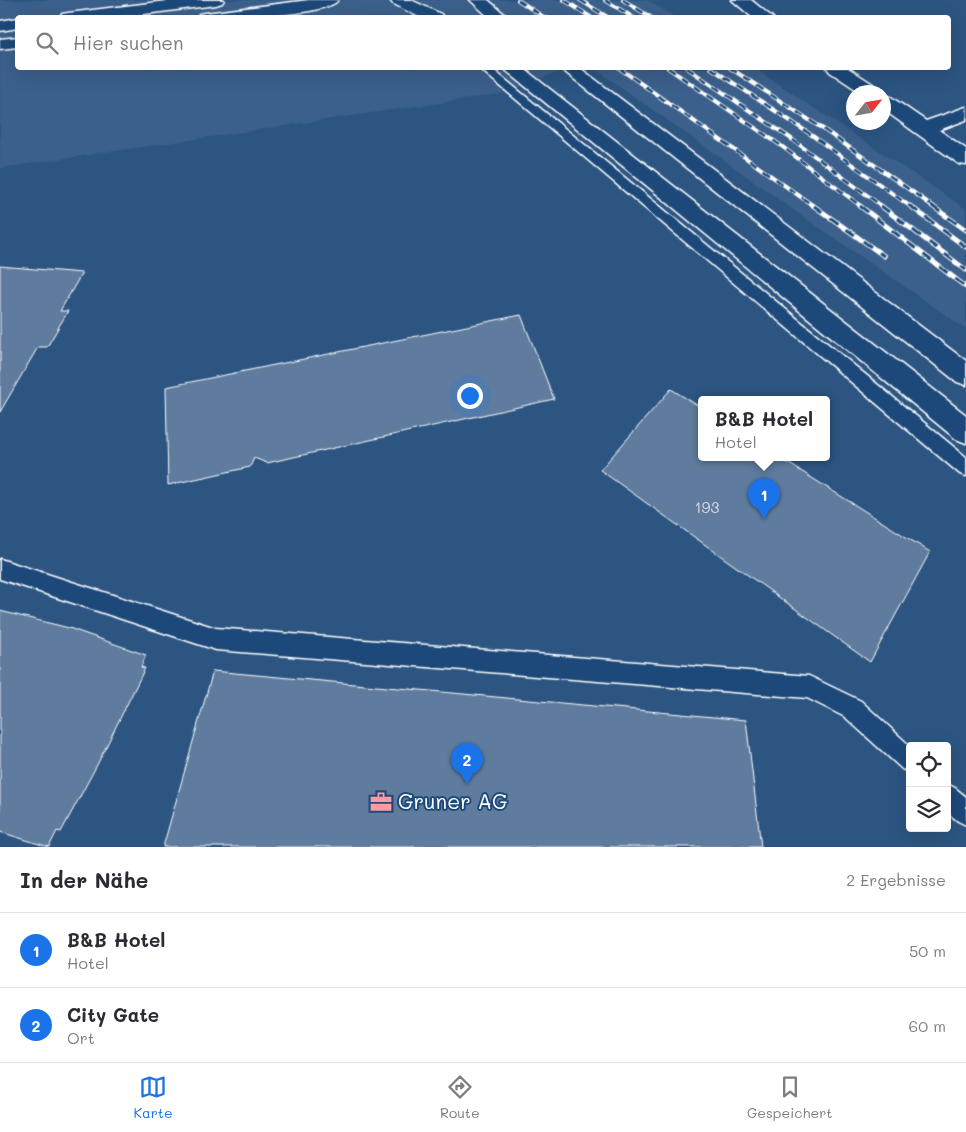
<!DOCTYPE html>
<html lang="de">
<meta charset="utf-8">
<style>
:root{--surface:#fff;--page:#f7f7f7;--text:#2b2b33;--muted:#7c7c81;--line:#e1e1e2;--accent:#1a73e8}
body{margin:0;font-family:Mali,sans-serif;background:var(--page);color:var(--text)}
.controls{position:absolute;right:15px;bottom:15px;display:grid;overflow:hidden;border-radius:5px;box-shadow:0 5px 20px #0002}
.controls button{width:45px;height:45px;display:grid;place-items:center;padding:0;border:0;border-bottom:1px solid var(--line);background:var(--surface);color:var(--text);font:25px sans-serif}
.compass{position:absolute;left:846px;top:85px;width:45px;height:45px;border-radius:50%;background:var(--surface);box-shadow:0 5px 20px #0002;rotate:59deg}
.you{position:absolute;left:469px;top:395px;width:18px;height:18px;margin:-12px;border:4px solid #fff;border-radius:50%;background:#1a73e8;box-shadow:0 0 0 8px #1a73e833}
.badge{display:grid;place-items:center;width:32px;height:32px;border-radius:50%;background:var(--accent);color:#fff;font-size:16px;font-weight:700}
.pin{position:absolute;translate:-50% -41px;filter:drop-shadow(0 1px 2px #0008)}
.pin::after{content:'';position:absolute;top:26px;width:18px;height:15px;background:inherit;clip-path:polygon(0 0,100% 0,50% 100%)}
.popup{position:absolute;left:698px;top:396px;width:132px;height:65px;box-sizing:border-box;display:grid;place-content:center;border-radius:5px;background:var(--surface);filter:drop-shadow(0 1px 4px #0005);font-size:16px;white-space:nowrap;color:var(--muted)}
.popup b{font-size:19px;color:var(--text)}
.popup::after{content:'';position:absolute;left:50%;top:100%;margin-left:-10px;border:10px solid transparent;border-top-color:var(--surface)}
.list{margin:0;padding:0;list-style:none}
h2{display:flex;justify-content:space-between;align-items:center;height:65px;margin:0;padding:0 20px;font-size:21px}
h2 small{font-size:16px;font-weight:400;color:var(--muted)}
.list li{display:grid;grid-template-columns:32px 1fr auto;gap:15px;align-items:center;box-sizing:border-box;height:75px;padding:0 20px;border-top:1px solid var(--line)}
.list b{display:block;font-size:19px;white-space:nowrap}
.list p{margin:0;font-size:16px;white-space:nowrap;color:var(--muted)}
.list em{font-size:16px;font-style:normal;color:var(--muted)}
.icon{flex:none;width:28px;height:28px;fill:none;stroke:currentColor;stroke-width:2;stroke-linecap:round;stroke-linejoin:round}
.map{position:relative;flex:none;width:966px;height:847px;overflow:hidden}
.search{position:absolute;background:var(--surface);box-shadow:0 5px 20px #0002;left:15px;right:15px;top:15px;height:55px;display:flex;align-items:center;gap:12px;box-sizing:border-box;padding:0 18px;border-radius:5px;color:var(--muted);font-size:19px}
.sheet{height:215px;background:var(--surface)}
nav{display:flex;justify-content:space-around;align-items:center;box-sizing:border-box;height:70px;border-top:1px solid var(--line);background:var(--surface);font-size:14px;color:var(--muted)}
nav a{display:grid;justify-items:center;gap:2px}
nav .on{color:var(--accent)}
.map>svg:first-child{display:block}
.built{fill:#3b618b}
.building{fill:#5e7c9f;stroke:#fff}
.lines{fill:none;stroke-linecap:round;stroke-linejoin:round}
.lane-casing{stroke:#fff;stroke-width:3}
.street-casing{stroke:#fff;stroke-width:3}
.highway-casing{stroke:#fff;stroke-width:3}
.lane{fill:#1f4a7a;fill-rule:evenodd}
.street{fill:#1f4a7a;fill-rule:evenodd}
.highway{fill:#1f4a7a;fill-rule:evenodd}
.rail-far1-casing{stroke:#fff;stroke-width:4}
.rail-casing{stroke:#fff;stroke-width:5}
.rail-far1{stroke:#1f4a7a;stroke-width:2.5;stroke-dasharray:8;stroke-linecap:butt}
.rail{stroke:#1f4a7a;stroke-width:3;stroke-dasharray:10;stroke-linecap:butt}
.labels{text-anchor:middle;stroke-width:4;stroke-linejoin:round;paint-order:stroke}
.number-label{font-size:15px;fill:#d7dee7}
.near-poi-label{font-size:21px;fill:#fff;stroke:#1f4a7a;text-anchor:start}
</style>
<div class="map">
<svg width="966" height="847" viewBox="0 0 966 847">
<rect width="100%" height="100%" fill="#2c5582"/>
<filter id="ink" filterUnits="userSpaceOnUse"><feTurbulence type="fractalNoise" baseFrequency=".02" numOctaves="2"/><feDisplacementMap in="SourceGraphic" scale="10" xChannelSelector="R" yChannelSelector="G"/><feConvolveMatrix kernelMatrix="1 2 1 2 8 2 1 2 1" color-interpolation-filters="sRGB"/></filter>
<g filter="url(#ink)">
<path class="built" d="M0,0H647L675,17L18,18V68H569L500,94L0,168Z
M594,68H754L966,209V329L805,218Z"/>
<path class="building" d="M0,266L82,273L60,311H68L47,347H38L0,412Z
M521,315L554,399L267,463L254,458L250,467L168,485L166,387Z
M671,389L702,408V458H780L930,552L870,662L600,470Z
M0,611L69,628L146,655L141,667L145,668L98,763L61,832L57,831L49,847L0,832Z
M213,671L746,720L761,847H163Z"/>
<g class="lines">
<g class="lane-casing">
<path id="lane" d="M479,68H491L966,457V476L960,474Z
M0,559L216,628L809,676L861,701L910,746V772L902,769L845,717L807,698L216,650L0,579Z
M947,784L955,788L966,797V825L958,821L947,812Z"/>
</g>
<g class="street-casing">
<path id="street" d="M309,0H338C327,17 220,18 197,18L199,14L205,13Z
M732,0H751L773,18H753Z
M18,37V47L0,49V39Z
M827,68H848L879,88L881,92H860L830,72Z
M884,95L891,97L926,121L966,107V120L939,130L966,149V165L959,164L884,110Z"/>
</g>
<g class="highway-casing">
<path id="highway" d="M175,0H224L222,3L216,5L113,18H60L62,14L68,13Z
M390,0H411L441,14L443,18H421L392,3Z
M470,0H488L509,18H490Z
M18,18V28L0,31V21Z
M503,68H523L966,415V443L956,439Z
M560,68H580L966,361V385L957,382Z"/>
</g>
<use href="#lane" class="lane"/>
<use href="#street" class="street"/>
<use href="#highway" class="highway"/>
<g class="rail-far1-casing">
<path id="rail-far1" d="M518,0L545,18
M564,0L592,18
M580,0L609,18
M605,0L634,18
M623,0L652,18
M619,68L815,207
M668,68L780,145L862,207
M687,68L793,140L883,207
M711,68L810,134L911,207
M730,68L823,129L934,207"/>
</g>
<g class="rail-casing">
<path id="rail" d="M814,206L884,256
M860,206L966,287
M881,206L966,270
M910,206L966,247
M932,206L966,230"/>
</g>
<use href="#rail-far1" class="rail-far1"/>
<use href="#rail" class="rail"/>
</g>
</g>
<defs>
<g id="office-bare" transform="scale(1.725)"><path d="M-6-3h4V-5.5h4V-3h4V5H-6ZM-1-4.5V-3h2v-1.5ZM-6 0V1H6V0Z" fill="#ff9aa2" stroke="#1f4a7a" stroke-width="2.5" paint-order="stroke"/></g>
</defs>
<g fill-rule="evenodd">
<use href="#office-bare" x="381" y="802"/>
</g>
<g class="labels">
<g class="number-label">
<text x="707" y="513">193</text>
</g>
<g class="near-poi-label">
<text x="398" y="809">Gruner AG</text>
</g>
</g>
</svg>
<div class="controls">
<button><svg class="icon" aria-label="locate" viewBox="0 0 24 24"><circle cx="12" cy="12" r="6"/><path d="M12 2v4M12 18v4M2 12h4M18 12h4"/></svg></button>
<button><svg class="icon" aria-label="layers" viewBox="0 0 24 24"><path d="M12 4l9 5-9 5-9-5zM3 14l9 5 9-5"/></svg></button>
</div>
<svg class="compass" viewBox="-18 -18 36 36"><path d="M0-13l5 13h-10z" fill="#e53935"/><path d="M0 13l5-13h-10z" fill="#7c7c81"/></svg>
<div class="you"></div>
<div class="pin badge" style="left:764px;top:519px">1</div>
<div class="popup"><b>B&amp;B Hotel</b>Hotel</div>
<div class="pin badge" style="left:467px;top:784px">2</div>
<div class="search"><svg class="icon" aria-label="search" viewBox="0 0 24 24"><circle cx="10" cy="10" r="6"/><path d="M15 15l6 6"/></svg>Hier suchen</div>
</div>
<section class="sheet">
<h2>In der Nähe<small>2 Ergebnisse</small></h2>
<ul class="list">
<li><span class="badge">1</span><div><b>B&amp;B Hotel</b><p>Hotel</p></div><em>50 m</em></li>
<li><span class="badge">2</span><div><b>City Gate</b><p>Ort</p></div><em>60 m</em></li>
</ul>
</section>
<nav>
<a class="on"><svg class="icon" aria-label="map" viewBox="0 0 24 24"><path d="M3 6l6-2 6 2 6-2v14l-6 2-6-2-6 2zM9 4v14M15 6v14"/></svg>Karte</a>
<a><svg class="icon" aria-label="directions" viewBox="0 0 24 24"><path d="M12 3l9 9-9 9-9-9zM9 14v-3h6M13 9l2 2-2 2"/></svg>Route</a>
<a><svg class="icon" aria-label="saved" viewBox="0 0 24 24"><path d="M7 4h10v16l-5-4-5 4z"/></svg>Gespeichert</a>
</nav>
